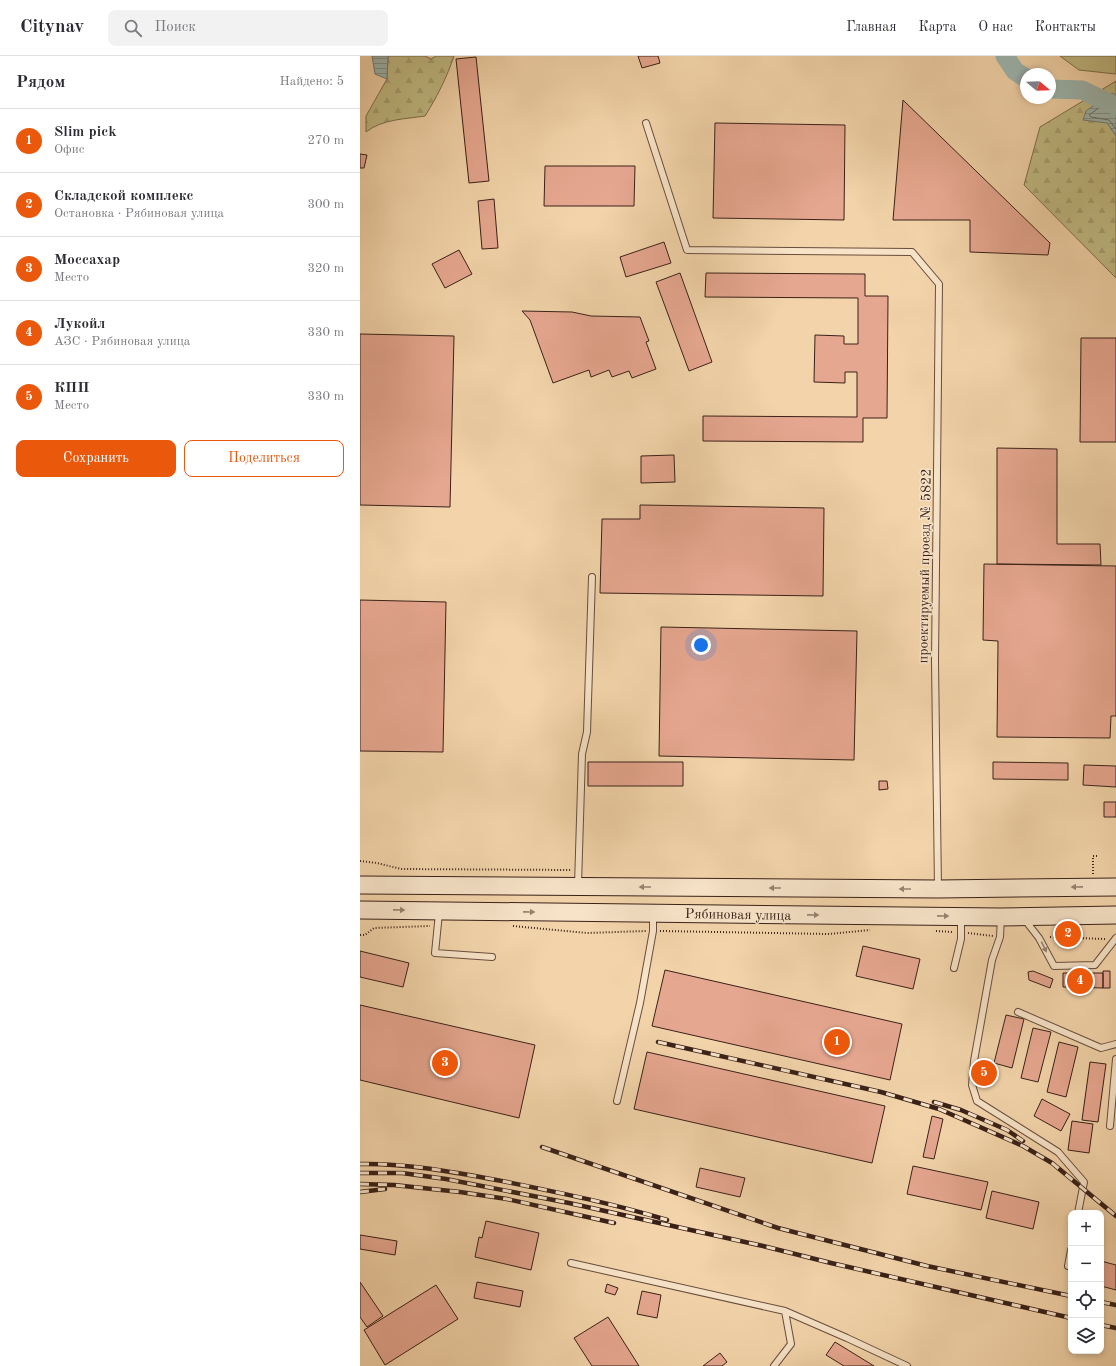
<!DOCTYPE html>
<html lang="ru">
<meta charset="utf-8">
<style>
:root{--surface:#fff;--page:#f2f2f3;--text:#2b2b33;--muted:#7c7c81;--line:#e1e1e2;--accent:#ea580c}
body{margin:0;font-family:"Old Standard TT",serif;background:var(--page);color:var(--text)}
.controls{position:absolute;right:12px;bottom:12px;display:grid;overflow:hidden;border-radius:8px;box-shadow:0 2px 6px #0003}
.controls button{width:36px;height:36px;display:grid;place-items:center;padding:0;border:0;border-bottom:1px solid var(--line);background:var(--surface);color:var(--text);font:20px sans-serif}
.compass{position:absolute;left:660px;top:12px;width:36px;height:36px;border-radius:50%;background:var(--surface);box-shadow:0 2px 6px #0003;rotate:109deg}
.you{position:absolute;left:341px;top:589px;width:14px;height:14px;margin:-10px;border:3px solid #fff;border-radius:50%;background:#1a73e8;box-shadow:0 0 0 6px #1a73e833}
.badge{display:grid;place-items:center;width:26px;height:26px;border-radius:50%;background:var(--accent);color:#fff;font-size:13px;font-weight:700}
.pin{position:absolute;translate:-50% -50%;border:2px solid #fff;box-shadow:0 1px 4px #0006}
.list{margin:0;padding:0;list-style:none}
h2{display:flex;justify-content:space-between;align-items:center;height:52px;margin:0;padding:0 16px;font-size:17px}
h2 small{font-size:13px;font-weight:400;color:var(--muted)}
.list li{display:grid;grid-template-columns:26px 1fr auto;gap:12px;align-items:center;box-sizing:border-box;height:64px;padding:0 16px;border-top:1px solid var(--line)}
.list b{display:block;font-size:15px;white-space:nowrap}
.list p{margin:0;font-size:13px;white-space:nowrap;color:var(--muted)}
.list em{font-size:13px;font-style:normal;color:var(--muted)}
.actions{display:flex;gap:8px;padding:12px 16px}
.actions a{flex:1;padding:9px 0;border:1px solid var(--accent);border-radius:8px;text-align:center;font-size:14px;color:var(--accent)}
.actions .main{background:var(--accent);color:#fff}
.icon{flex:none;width:22px;height:22px;fill:none;stroke:currentColor;stroke-width:2;stroke-linecap:round;stroke-linejoin:round}
.map{position:relative;flex:none;width:756px;height:1310px;overflow:hidden}
header{display:flex;align-items:center;gap:24px;box-sizing:border-box;height:56px;padding:0 20px;background:var(--surface);border-bottom:1px solid var(--line)}
header strong{font-size:19px}
nav{display:flex;gap:22px;margin-inline-start:auto;font-size:14px}
.search{width:280px;height:36px;background:var(--page);display:flex;align-items:center;gap:10px;box-sizing:border-box;padding:0 14px;border-radius:8px;color:var(--muted);font-size:15px}
main{display:flex}
aside{flex:1;background:var(--surface)}
.map>svg:first-child{display:block}
.grass{fill:#c1bb84;stroke:#7e6e4e}
.forest{fill:url(#forest-firs);stroke:#7e6e4e}
.water{fill:url(#water-rules);stroke:#757b74}
.lines{fill:none;stroke-linecap:round;stroke-linejoin:round}
.shore{stroke:#6c6c64;stroke-width:1}
.river{stroke:#9db7b1;stroke-width:19}
.building{fill:#e6a790;stroke:#3a2118}
.service-casing{stroke:#684e3c;stroke-width:8}
.secondary-casing{stroke:#3a2118;stroke-width:19}
.path{stroke:#3a2118;stroke-width:2;stroke-dasharray:1 2;stroke-linecap:butt}
.service{stroke:#f7e3c8;stroke-width:6}
.secondary{stroke:#f7e3c8;stroke-width:17}
.rail-casing{stroke:#3a2118;stroke-width:4.5}
.rail{stroke:#f7e3c8;stroke-width:3;stroke-dasharray:9;stroke-linecap:butt}
.oneway{fill:#988270}
.labels{text-anchor:middle;stroke-width:3;stroke-linejoin:round;paint-order:stroke}
.street-label{font-size:14px;fill:#3a2118;stroke:#f7e3c8}
</style>
<header>
<strong>Citynav</strong>
<div class="search"><svg class="icon" aria-label="search" viewBox="0 0 24 24"><circle cx="10" cy="10" r="6"/><path d="M15 15l6 6"/></svg>Поиск</div>
<nav><a>Главная</a><a>Карта</a><a>О нас</a><a>Контакты</a></nav>
</header>
<main>
<aside>
<h2>Рядом<small>Найдено: 5</small></h2>
<ul class="list">
<li><span class="badge">1</span><div><b>Slim pick</b><p>Офис</p></div><em>270 m</em></li>
<li><span class="badge">2</span><div><b>Складской комплекс</b><p>Остановка · Рябиновая улица</p></div><em>300 m</em></li>
<li><span class="badge">3</span><div><b>Моссахар</b><p>Место</p></div><em>320 m</em></li>
<li><span class="badge">4</span><div><b>Лукойл</b><p>АЗС · Рябиновая улица</p></div><em>330 m</em></li>
<li><span class="badge">5</span><div><b>КПП</b><p>Место</p></div><em>330 m</em></li>
</ul>
<div class="actions"><a class="main">Сохранить</a><a>Поделиться</a></div>
</aside>
<div class="map">
<svg width="756" height="1310" viewBox="0 0 756 1310">
<defs>
<pattern id="forest-firs" width="22" height="20" patternUnits="userSpaceOnUse"><rect width="22" height="20" fill="#c1bb84"/><path d="M5 1l3.5 6h-7zM16 11l3.5 6h-7z" fill="#a7a071"/></pattern>
<pattern id="water-rules" width="6" height="5" patternUnits="userSpaceOnUse"><rect width="6" height="5" fill="#9db7b1"/><path d="M0 2.5h6" fill="none" stroke="#81948f"/></pattern>
</defs>
<rect width="100%" height="100%" fill="#f3d4aa"/>
<filter id="stains"><feTurbulence type="fractalNoise" baseFrequency=".005" numOctaves="4"/><feColorMatrix values="0 0 0 0 .2 0 0 0 0 .09 0 0 0 0 .02 0 0 0 .5 -.17"/></filter>
<radialGradient id="worn" r=".72"><stop offset=".6" stop-color="#630" stop-opacity="0"/><stop offset="1" stop-color="#630" stop-opacity=".3"/></radialGradient>
<path class="grass" d="M700,0H756V18L719,14Z"/>
<path class="forest" d="M28,0H65L71,3L76,0H94C87,21 77,41 65,60C46,63 22,63 6,76V60L27,23Z
M756,25V222L664,129L680,71Z"/>
<path class="water" d="M12,0H28L27,23L15,18Z
M752,37L756,39V80L747,67L723,64L726,55Z"/>
<g class="lines">
<path class="shore" d="M756,42H752L729,59L731,61L749,64L756,73"/>
<path class="river" d="M645,0L655,15L666,22
M690,33L722,34L756,50"/>
</g>
<path class="building" d="M278,0H298L300,7L282,12Z
M116,1L129,125L109,127L96,3Z
M543,44L690,187L688,199L610,196V164H533Z
M355,67L485,69L484,164L353,162Z
M0,98L7,99L4,112H0Z
M185,110H275L274,150H184Z
M134,143L138,192L122,193L118,145Z
M304,186L311,207L266,221L260,201Z
M99,194L112,218L85,232L72,208Z
M320,217L352,306L329,315L296,226Z
M346,217L505,218V240H528L527,362H503V386L343,385V360L497,361V316H485V327L454,326L455,279L484,280V288H498V242L345,241Z
M162,255L212,256L231,260L280,261L289,285L286,286L296,313L272,322L269,315L252,321L249,314L231,321L229,314L193,327L170,264Z
M0,278L94,280L90,451L0,449Z
M721,282H756V386H720Z
M637,392L697,393V488H740L741,509L637,508Z
M314,399L315,426L281,427V400Z
M280,449L464,452L463,540L240,537L242,463H280Z
M624,508L756,510V660H751L750,682L637,681L638,585L623,584Z
M0,544L86,546L83,696L0,695Z
M301,571L497,575L494,704L299,700Z
M228,706H323V730H228Z
M633,706L708,707V724L633,723Z
M724,709L756,710V731L723,729Z
M519,725H527L528,733L519,734Z
M744,746H756V761H744Z
M503,890L560,903L553,933L496,920Z
M0,895L49,907L43,931L0,921Z
M305,914L542,968L530,1024L292,970Z
M673,915L693,923L690,932L669,924L668,916Z
M743,915H750V932H743Z
M703,917H743V932L703,931Z
M0,949L175,989L159,1062L0,1024Z
M646,959L664,963L652,1012L634,1007Z
M673,972L691,976L678,1026L661,1022Z
M699,986L718,991L706,1041L687,1036Z
M287,996L525,1050L512,1107L274,1053Z
M730,1006L746,1008L738,1066L722,1064Z
M623,1013H626V1021H622Z
M682,1043L710,1058L701,1075L674,1060Z
M572,1060L583,1063L574,1103L563,1101Z
M712,1065L733,1068L729,1097L708,1094Z
M553,1110L628,1126L621,1154L547,1138Z
M340,1112L385,1122L380,1141L336,1131Z
M632,1135L679,1146L673,1173L626,1162Z
M126,1165L179,1177L171,1214L115,1201L119,1181L122,1182Z
M0,1179L37,1185L35,1199L0,1193Z
M741,1205L756,1209V1234L741,1230Z
M0,1226L23,1260L7,1271L0,1261Z
M117,1226L163,1235L160,1251L114,1242Z
M247,1228L258,1232L255,1239L245,1236Z
M76,1229L98,1263L25,1309L4,1274Z
M282,1235L301,1239L297,1262L277,1258Z
M248,1261L279,1310H232L214,1282Z
M475,1286L514,1310H484L466,1299Z
M360,1297L367,1306L362,1310H343Z"/>
<g class="lines">
<g class="service-casing">
<path id="service" d="M286,67L327,194L552,196L579,228L575,606L578,832
M218,829L222,698L227,676L232,521
M79,857L75,897L132,901
M641,861L640,881L632,904L614,1005L612,1029L617,1045L698,1096L724,1126L718,1157
M665,864L679,882L694,910L735,909L756,882
M594,912L601,883V861
M658,956L741,992L756,988
M257,1045L280,947L293,875V859
M750,1070L756,1003
M711,1194L708,1210H711
M211,1207L425,1255L487,1282L547,1310
M414,1310L431,1288L425,1255"/>
</g>
<g class="secondary-casing">
<path id="secondary" d="M0,829L578,833L756,831
M0,854L641,861L756,859"/>
</g>
<path class="path" d="M0,805L17,807L41,813L211,814
M733,818V800H739
M153,870L227,877L286,875
M300,875L469,878L510,874
M576,875L593,876
M608,877L633,880
M0,879H5L14,872L70,870
M690,881L745,883"/>
<use href="#service" class="service"/>
<use href="#secondary" class="secondary"/>
<g class="rail-casing">
<path id="rail" d="M298,986L521,1036L579,1053L663,1090L692,1107L756,1160
M574,1046L601,1054L647,1074L663,1085
M182,1091L418,1172L567,1210L711,1240
M0,1108C49,1107 99,1117 147,1126C201,1137 255,1148 307,1164
M0,1117H42L86,1123L209,1147L403,1190L471,1207L711,1262
M0,1128L34,1129L100,1136L147,1143L254,1167
M0,1136L25,1133
M741,1246L756,1249
M741,1269L756,1272"/>
</g>
<use href="#rail" class="rail"/>
</g>
<defs><path id="oneway-solid" d="M-6-.8H1V-3.2L6.5 0L1 3.2V.8H-6Z"/></defs>
<g class="oneway">
<use href="#oneway-solid" transform="translate(285 831) rotate(-180)"/>
<use href="#oneway-solid" transform="translate(717 831) rotate(179)"/>
<use href="#oneway-solid" transform="translate(415 832) rotate(-180)"/>
<use href="#oneway-solid" transform="translate(545 833) rotate(-180)"/>
<use href="#oneway-solid" transform="translate(39 854) rotate(1)"/>
<use href="#oneway-solid" transform="translate(169 856) rotate(1)"/>
<use href="#oneway-solid" transform="translate(453 859) rotate(1)"/>
<use href="#oneway-solid" transform="translate(583 860) rotate(1)"/>
<use href="#oneway-solid" transform="translate(684 891) rotate(64)"/>
</g>
<g class="labels">
<g class="street-label">
<text transform="translate(564 510) rotate(-89)" y="5">проектируемый проезд № 5822</text>
<text transform="translate(378 858) rotate(1)" y="5">Рябиновая улица</text>
</g>
</g>
<rect width="100%" height="100%" filter="url(#stains)"/>
<rect width="100%" height="100%" fill="url(#worn)"/>
</svg>
<div class="controls">
<button>+</button>
<button>−</button>
<button><svg class="icon" aria-label="locate" viewBox="0 0 24 24"><circle cx="12" cy="12" r="6"/><path d="M12 2v4M12 18v4M2 12h4M18 12h4"/></svg></button>
<button><svg class="icon" aria-label="layers" viewBox="0 0 24 24"><path d="M12 4l9 5-9 5-9-5zM3 14l9 5 9-5"/></svg></button>
</div>
<svg class="compass" viewBox="-18 -18 36 36"><path d="M0-13l5 13h-10z" fill="#e53935"/><path d="M0 13l5-13h-10z" fill="#7c7c81"/></svg>
<div class="you"></div>
<div class="pin badge" style="left:477px;top:986px">1</div>
<div class="pin badge" style="left:708px;top:878px">2</div>
<div class="pin badge" style="left:85px;top:1007px">3</div>
<div class="pin badge" style="left:720px;top:925px">4</div>
<div class="pin badge" style="left:624px;top:1017px">5</div>
</div>
</main>
